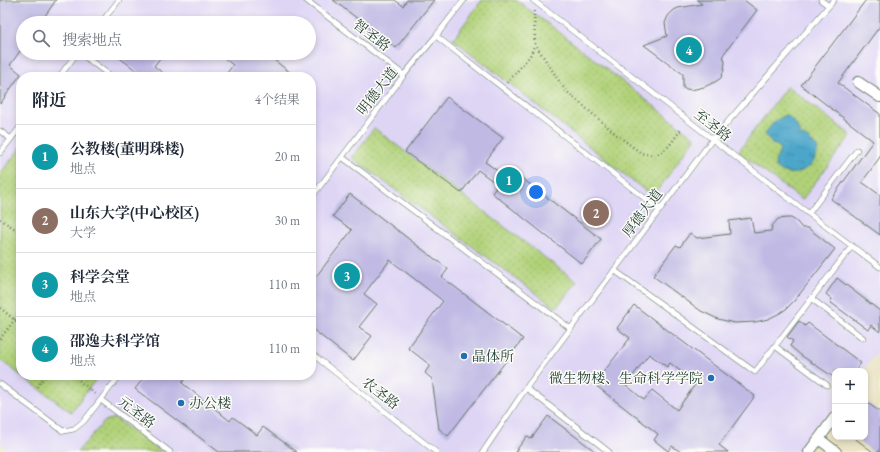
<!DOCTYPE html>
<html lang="zh">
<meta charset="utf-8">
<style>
:root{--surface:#fff;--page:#f6f6f7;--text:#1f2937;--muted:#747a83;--line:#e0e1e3;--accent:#7c3aed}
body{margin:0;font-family:"EB Garamond","Noto Serif SC",serif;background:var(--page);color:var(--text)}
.controls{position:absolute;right:12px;bottom:12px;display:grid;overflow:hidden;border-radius:8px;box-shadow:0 2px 6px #0003}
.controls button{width:36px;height:36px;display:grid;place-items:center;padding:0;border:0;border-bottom:1px solid var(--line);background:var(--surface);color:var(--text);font:20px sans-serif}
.you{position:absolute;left:536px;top:192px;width:14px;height:14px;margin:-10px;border:3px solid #fff;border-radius:50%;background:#1a73e8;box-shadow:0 0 0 6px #1a73e833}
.badge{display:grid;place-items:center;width:26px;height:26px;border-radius:50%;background:var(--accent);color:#fff;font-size:13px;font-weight:700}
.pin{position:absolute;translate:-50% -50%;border:2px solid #fff;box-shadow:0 1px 4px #0006}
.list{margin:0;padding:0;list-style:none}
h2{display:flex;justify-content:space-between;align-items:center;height:52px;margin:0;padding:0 16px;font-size:17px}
h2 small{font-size:13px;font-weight:400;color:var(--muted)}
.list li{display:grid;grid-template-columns:26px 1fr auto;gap:12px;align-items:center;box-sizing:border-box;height:64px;padding:0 16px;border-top:1px solid var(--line)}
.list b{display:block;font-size:15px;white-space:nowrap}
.list p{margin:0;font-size:13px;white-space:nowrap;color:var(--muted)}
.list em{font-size:13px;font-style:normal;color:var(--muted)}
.icon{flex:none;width:22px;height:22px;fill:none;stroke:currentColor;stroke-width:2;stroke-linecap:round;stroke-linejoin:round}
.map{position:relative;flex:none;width:880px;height:452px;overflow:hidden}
.search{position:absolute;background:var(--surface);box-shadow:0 2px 6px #0003;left:16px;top:16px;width:300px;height:44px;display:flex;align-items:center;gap:10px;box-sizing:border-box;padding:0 14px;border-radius:22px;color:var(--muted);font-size:15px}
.panel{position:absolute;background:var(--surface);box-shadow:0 2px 6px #0003;left:16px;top:72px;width:300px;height:308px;border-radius:16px}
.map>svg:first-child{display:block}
.built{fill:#ded5f5;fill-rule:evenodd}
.park{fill:url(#park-dots);stroke:#688756}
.water{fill:url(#water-ripples);stroke:#36727f}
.building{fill:#bfb9e4;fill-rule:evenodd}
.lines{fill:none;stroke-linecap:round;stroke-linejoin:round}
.service-casing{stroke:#676;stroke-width:6}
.minor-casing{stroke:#676;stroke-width:12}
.path{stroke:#676;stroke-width:2.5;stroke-dasharray:1 3;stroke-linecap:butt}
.service{stroke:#fff;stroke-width:5}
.minor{stroke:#fff;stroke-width:10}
.poi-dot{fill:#1f6fb2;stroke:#fdfcf7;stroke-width:1.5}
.labels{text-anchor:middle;stroke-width:3;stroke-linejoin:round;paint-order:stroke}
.street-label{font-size:14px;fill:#1f3d34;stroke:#fdfcf7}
.poi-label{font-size:14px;fill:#1f3d34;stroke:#fdfcf7;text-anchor:start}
</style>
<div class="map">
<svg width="880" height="452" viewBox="0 0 880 452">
<defs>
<pattern id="park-dots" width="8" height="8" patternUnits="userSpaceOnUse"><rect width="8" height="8" fill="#b0d178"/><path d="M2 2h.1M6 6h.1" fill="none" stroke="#97b468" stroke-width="1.8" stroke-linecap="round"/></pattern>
<pattern id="water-ripples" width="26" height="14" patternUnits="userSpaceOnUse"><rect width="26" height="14" fill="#4ca6ca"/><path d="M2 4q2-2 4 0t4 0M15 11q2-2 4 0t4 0" fill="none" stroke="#3f88a5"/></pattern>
</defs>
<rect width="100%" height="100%" fill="#fdfcf7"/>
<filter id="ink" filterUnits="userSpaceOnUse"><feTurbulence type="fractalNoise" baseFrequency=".025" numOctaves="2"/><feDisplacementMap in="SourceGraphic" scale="8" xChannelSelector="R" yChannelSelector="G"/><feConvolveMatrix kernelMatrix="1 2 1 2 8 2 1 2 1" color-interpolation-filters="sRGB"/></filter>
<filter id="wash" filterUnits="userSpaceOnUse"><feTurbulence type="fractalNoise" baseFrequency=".012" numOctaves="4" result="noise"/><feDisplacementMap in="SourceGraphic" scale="16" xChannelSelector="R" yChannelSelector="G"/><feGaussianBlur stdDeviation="0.9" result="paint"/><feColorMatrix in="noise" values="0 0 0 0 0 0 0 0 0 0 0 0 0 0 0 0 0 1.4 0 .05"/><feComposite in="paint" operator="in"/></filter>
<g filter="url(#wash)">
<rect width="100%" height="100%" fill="#e9e3c3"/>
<path class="built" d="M0,0H880V348L863,371H835V409L803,452H7L0,440ZM23,23H309V53H23ZM21,77H311V375H21Z"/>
<path class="park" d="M482,0H516L567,38L695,138L653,197L453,39Z
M787,86L851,135L802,200L738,152Z
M374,128L577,282L556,308L352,158Z
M21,147V375H99L71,412L0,360V174Z
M115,418L162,452H77L105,421Z"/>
<path class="water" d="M787,115L795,123L801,135L807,138L818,148C817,152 816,157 814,160C813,164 809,167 805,169C795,176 787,174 776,168L775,162L780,151L779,146L772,144L765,134C772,124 775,119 787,115Z"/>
<g id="blocks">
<path class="building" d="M0,0H56L40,23H23V47L10,65L21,74L0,104Z
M333,0H395L403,6L407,0H434L396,48Z
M697,0H744L757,10L723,55L725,62L724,70L721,78L715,82L704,87L691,90L683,88V74L644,45L667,36L665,23L668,16L674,10L678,8L702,4Z
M866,0H880V26L838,83L880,114V157L862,182L880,195V235L831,199L873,141L801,85Z
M113,53H164L154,66L168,77H145Z
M218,53H265L296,77H224L233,65Z
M447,97L503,138L485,162L505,176L510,169L601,239L582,264L492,193L498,185L478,170L461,193L405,152Z
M350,194L448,269L442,277L523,339L448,436L439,429L432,379L425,373L430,365L408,348L443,301L390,260L364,294L377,304L359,327L372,336L353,361L311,328V283L352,230L333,216Z
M751,218L754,233L771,231L772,226L778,219L787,218H791L796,221L802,228H808L835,249L795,300L786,309L780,313L768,319L755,322L735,323L718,319L701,311L653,276L676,245L680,247L690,233L697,238L730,234L729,221Z
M837,278L880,311V332L871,325L868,330L830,302L832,299L826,294Z
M634,305L755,396L719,445L728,452H681L672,446L668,451L654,440L658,434L594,384L630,338L617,328ZM649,354L667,367L670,363L696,383L677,410L652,390L644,400L626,385Z
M799,321L805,326L808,323L861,363L855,371H835V378L802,356L790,346L793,341L787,337Z
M146,375H188L182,383L230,421L233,417L257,435L263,427L297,452H219L135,389Z
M865,401L880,412V452H873L853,437H865Z
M548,416L596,452H515L527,436L531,439Z"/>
</g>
</g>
<g filter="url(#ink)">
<use href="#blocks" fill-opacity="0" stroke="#676" stroke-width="1"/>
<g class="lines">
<g class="service-casing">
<path id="service" d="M306,0L404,75
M533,0L800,207L880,267
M821,0L829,6
M101,23L119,0
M436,36L660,210
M80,53L112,77
M59,77L77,53
M0,131L11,139
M0,153L21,126
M342,157L571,329
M311,198L404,75L436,36L464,0
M809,213L857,150
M614,270L755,372L852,246
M812,299L863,338
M775,346L827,385
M311,353L436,452
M0,384L63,431L74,429L84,421L120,375
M526,388L609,452
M101,400L170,452
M483,452L526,388L712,140L834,0"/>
</g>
<g class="minor-casing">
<path id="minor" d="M858,82L880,97
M819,439L836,452
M809,452L835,417"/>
</g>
<path class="path" d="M534,11L535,44L565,90L617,135L641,153L652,155L661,153L669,146L682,128
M507,83L530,56L535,44
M0,219L21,233
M0,308L21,325
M0,339L21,311
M73,375L95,394
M37,387L46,375"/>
<use href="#service" class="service"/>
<use href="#minor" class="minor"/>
</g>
</g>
<g class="poi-dot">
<circle cx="464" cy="356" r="4"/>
<circle cx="711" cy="378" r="4"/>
<circle cx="181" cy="403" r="4"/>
</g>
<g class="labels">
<g class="street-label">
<text transform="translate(372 35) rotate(37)" y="5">智圣路</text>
<text transform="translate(377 91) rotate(-52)" y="5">明德大道</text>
<text transform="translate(713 125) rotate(38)" y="5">至圣路</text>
<text transform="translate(642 213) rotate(-53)" y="5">厚德大道</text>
<text transform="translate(381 393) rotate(38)" y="5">农圣路</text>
<text transform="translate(137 412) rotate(37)" y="5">元圣路</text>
</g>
<g class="poi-label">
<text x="472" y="361">晶体所</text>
<text x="703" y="383" text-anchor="end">微生物楼、生命科学学院</text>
<text x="189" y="408">办公楼</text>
</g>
</g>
</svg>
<div class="controls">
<button>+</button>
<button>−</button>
</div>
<div class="you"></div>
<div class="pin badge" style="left:509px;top:180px;background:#0f9aa8">1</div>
<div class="pin badge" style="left:596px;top:213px;background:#8d6e63">2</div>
<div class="pin badge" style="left:347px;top:276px;background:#0f9aa8">3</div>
<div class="pin badge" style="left:689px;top:50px;background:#0f9aa8">4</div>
<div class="search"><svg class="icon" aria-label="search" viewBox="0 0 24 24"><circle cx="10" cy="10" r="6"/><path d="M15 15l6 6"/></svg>搜索地点</div>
<section class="panel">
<h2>附近<small>4个结果</small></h2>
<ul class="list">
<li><span class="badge" style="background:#0f9aa8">1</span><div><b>公教楼(董明珠楼)</b><p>地点</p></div><em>20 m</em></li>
<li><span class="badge" style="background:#8d6e63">2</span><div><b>山东大学(中心校区)</b><p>大学</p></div><em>30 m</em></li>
<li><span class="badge" style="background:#0f9aa8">3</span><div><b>科学会堂</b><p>地点</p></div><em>110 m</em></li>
<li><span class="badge" style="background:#0f9aa8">4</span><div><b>邵逸夫科学馆</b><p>地点</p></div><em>110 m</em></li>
</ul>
</section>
</div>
